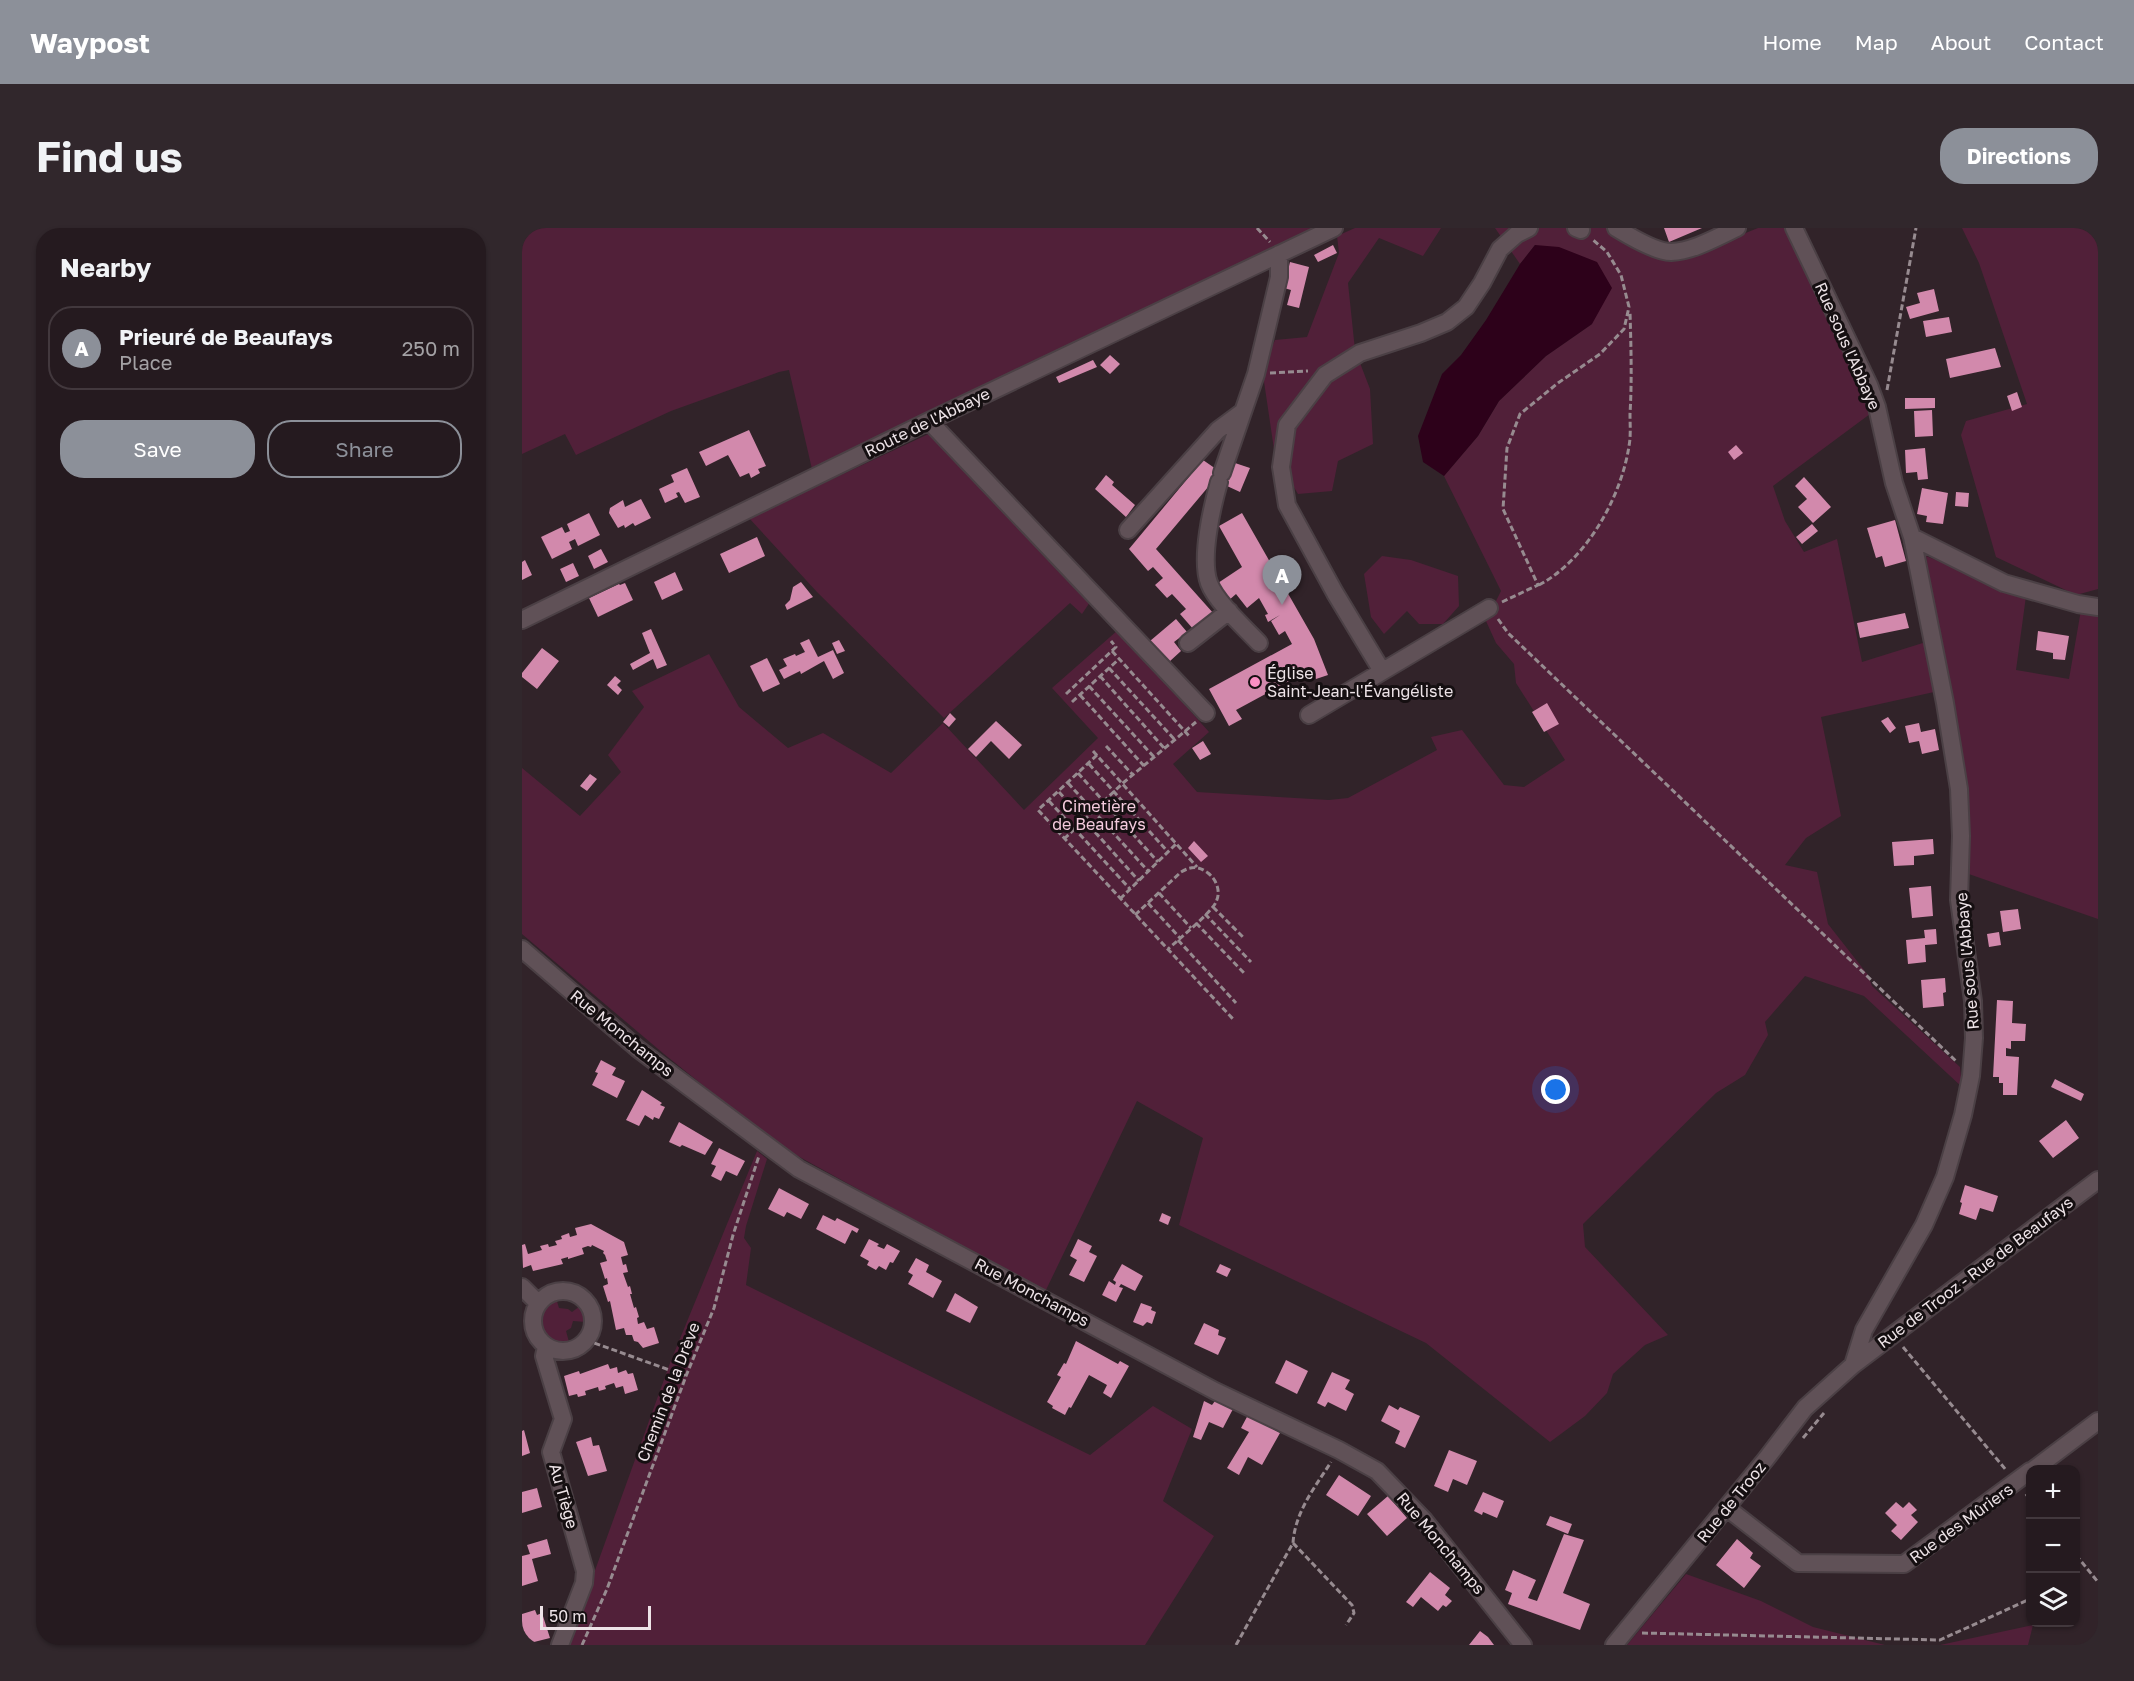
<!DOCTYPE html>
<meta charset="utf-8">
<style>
:root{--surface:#251a1f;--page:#31272c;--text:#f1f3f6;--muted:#a3a1a4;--line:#42383d;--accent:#8c9099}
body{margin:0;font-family:"Golos Text",sans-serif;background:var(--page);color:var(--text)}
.controls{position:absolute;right:18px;bottom:18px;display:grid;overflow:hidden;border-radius:12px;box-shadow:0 2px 4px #0004}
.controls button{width:54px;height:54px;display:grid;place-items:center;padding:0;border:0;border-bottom:2px solid var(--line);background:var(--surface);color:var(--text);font:30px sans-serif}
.scale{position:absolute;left:18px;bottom:15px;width:111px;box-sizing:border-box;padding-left:6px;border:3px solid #ede3e7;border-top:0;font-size:16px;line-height:21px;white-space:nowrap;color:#ede3e7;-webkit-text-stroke:4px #150f11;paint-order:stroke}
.you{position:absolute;left:1034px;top:862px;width:21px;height:21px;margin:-15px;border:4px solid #fff;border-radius:50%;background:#1a73e8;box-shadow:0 0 0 9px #1a73e833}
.badge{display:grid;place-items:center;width:39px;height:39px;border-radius:50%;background:var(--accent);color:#fff;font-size:20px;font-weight:700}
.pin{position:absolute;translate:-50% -50px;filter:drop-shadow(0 2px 3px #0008)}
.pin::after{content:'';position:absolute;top:32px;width:21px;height:18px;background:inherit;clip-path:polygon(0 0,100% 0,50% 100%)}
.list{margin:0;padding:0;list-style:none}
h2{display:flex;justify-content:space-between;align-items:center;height:78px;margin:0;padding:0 24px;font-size:26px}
h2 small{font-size:20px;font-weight:400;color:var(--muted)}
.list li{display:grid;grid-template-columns:39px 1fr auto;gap:18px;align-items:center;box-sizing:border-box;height:84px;margin:0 12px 12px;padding:0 12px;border:2px solid var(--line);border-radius:24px}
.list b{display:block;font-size:22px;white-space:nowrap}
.list p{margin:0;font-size:20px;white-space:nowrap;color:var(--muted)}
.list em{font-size:20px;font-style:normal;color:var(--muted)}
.actions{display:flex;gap:12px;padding:18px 24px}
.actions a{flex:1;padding:14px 0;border:2px solid var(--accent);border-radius:24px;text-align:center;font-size:21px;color:var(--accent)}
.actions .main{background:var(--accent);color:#fff}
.icon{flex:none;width:33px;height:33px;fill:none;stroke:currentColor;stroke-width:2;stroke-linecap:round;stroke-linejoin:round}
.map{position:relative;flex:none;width:1576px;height:1417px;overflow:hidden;border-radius:24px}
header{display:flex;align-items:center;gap:36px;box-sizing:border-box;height:84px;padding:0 30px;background:var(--accent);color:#fff}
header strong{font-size:28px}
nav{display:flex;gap:33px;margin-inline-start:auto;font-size:21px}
.intro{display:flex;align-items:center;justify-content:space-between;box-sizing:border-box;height:144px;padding:0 36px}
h1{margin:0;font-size:42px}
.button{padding:15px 27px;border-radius:24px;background:var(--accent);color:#fff;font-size:21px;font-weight:700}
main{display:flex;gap:36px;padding:0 36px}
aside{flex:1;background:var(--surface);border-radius:24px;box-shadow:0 2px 4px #0004}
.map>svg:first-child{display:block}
.green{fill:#512039}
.water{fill:#2d011a}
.building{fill:#d289ac}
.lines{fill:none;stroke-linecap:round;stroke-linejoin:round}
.minor-casing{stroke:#4b4045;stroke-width:20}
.path{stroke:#978b90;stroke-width:3;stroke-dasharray:6 3;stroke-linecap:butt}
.minor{stroke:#605157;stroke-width:16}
.poi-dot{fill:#fb8fc4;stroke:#150f11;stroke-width:2}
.labels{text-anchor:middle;stroke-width:6;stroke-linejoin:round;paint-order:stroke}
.street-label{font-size:16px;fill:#ede3e7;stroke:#150f11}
.poi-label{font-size:16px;fill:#ede3e7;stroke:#150f11;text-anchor:start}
.park-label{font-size:16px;fill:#f4cbdd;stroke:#150f11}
</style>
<header>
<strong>Waypost</strong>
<nav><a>Home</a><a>Map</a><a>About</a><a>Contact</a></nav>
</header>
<div class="intro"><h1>Find us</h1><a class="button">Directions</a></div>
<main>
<aside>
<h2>Nearby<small></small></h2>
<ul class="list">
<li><span class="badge">A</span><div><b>Prieuré de Beaufays</b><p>Place</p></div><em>250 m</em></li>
</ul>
<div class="actions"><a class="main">Save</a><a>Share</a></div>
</aside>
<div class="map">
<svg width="1576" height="1417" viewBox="0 0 1576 1417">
<rect width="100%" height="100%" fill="#312329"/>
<path class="green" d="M0,0H792L290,241L267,142L257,144L149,183L54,227L43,206L0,226Z
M833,0H919L901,28L857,10L826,55L833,122L848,161L851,216L816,233L810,263L776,266L753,228L740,140L753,112L785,109L817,25L815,8Z
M973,0H1088L1112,15L1154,33L1236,0H1263L1337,148L1348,186L1251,258L1263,293L1282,324L1315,311L1340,434L1404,414L1412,464L1299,489L1319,588L1284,610L1263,637L1295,644L1306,696L1346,747L1350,758L1438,839L1440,859L1342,768L1283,748L1243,794L1246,807L1223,847L1194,865L1061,996L1063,1019L1146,1107L1123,1117L1091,1146L1085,1165L1063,1188L1028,1214L904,1115L657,997L681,910L615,873L523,1064L254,916L142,826L0,706V540L58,588L99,544L86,527L122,479L110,463L187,426L217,479L266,520L301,505L369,545L421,495L502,582L576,510L530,460L596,402L687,504L651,536L675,564L807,572L826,570L915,522L909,509L940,502L982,557L1002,559L1043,532L994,455L992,436L974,415L964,393L979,363L922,248L956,208L977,173L1024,128L1070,96L1013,17L998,36Z
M1440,0H1576V361L1554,367L1474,329L1439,207L1444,193L1505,176L1457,35Z
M415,202L570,371L560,386L548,375L422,490L295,364L227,290Z
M860,328L889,332L936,348L937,378L921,396H897L885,383L862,406L849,389L842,346Z
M1404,328L1504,368L1494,442L1547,451L1559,382L1576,385V691L1441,644L1435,517Z
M235,923L245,931L224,998L222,1010L229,1020L224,1057L568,1227L631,1178L670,1201L641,1273L692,1308L623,1417H46L148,1135Z
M34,1070L37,1080L46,1081L50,1084L58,1078L63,1086L64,1094L51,1093L49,1100L44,1103L47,1114C16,1121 5,1079 34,1070Z
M1164,1346L1239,1373L1291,1399L1363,1417H1105Z
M1511,1397L1506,1417H1418Z"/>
<path class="water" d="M1013,17L1037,19L1075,34L1090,60L1070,96L1024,128L977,173L956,208L922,248L901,234L896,208L920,146L939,127L964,92L998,36Z"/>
<path class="building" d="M1142,0H1180L1147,14Z
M811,17L815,25L796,34L792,27Z
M768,34L787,39L777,80L765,77L769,62L762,60Z
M1412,61L1417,83L1388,91L1384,79L1398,75L1395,65Z
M1427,89L1430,104L1404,109L1401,93Z
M1473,120L1479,139L1428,150L1424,131Z
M588,127L598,136L588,146L578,137Z
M571,132L575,139L537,155L534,149Z
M1495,164L1500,179L1490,183L1485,168Z
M1383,170H1413V180L1383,181Z
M1410,182L1411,208L1393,209L1392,183Z
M227,202L244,238L236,241L238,245L229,250L227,245L218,249L206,227L184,238L177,224Z
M1214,217L1221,225L1212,232L1206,224Z
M1403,220L1406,251L1396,252L1395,244L1384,245L1383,222Z
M681,232L707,250L713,235L728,240L718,264L692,252L634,321L692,386L672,402L658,386L664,381L650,366L645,370L633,357L641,350L631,339L626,343L607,321Z
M165,240L178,269L163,275L157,264L154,265L156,269L143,275L137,261L152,254L149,247Z
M584,247L592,254L590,257L613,277L604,289L573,261Z
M1282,249L1309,279L1291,295L1276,279L1285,271L1273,258Z
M1400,260L1426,265L1421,296L1404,294L1405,288L1395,286Z
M1434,264L1447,265L1446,279L1433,278Z
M119,271L129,290L113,298L111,295L103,300L102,297L96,300L87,285L88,280L101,272L103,279Z
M67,285L78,307L56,318L53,311L47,314L50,321L30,331L19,309L40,299L43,305L48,303L45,296Z
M720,285L792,411L806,447L794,451L793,447L776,454L773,450L714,482L720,491L707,498L687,461L770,416L763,403L757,407L749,393L758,387L746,394L743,387L746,386L737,370L725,380L714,366L706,373L693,357L720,339L697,298Z
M1373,292L1384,333L1363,339L1360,328L1354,330L1345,300Z
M1290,296L1296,303L1280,316L1274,309Z
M235,309L243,328L207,345L198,326Z
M79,321L86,334L72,341L66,328Z
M3,332L10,347L0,352V334Z
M51,335L57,348L44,354L38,341Z
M153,344L161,362L140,372L132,354Z
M279,354L291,369L265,382L263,377L268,372L271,359Z
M103,355L111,372L76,389L67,370L97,356L98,357Z
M1383,385L1387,400L1338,410L1335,395Z
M654,391L665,404L652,414L659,423L647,434L628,413Z
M129,401L145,437L135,441L131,431L111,442L108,436L128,425L120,405Z
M1516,403L1547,408L1543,432L1531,431V425L1514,422Z
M287,411L296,429L311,422L322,445L311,451L302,433L279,446L278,443L262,451L257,442L265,438L261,431L273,426L274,428L283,424L278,415Z
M317,412L323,423L315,426L310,415Z
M20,420L37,433L15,461L0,449V445Z
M245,430L258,456L241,464L228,438Z
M93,448L99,453L95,457L100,462L96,467L85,457Z
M1025,475L1037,496L1022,504L1010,484Z
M428,485L434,491L427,499L421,494Z
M1366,489L1374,500L1368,505L1359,493Z
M474,493L500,517L487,531L469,513L454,529L446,521Z
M1397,495L1399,504L1413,501L1417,522L1400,526L1397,513L1387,515L1383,498Z
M681,513L689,526L678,532L670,520Z
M68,546L75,551L65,563L58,558Z
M1411,611L1412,626L1392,628V637L1372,638L1370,614Z
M672,613L686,628L679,634L666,620Z
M1409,658L1411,688L1390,690L1387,660Z
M1496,681L1499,701L1481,704L1478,683Z
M1414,701L1415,716L1403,717L1404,734L1386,736L1384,712L1403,710L1402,702Z
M1477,704L1479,717L1467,719L1465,706Z
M1423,750L1424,764L1421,765L1422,778L1401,780L1399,752Z
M1475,772L1491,773L1490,795L1504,796L1503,813H1489V821L1484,820V828L1497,829L1495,867H1481V855H1477V849H1471Z
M79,832L94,840L90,847L103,853L95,870L70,857L76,845L73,844Z
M1533,851L1562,866L1559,873L1529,859Z
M120,862L140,875L138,877L143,879L137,891L132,889L131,892L123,887L117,898L104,892Z
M1544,892L1557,910L1531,930L1517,913Z
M157,894L191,914L183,927L160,917L158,919L147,914Z
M197,920L223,933L215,948L204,943L199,953L189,948L194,938L189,936Z
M1443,957L1476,968L1471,984L1458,980L1454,992L1437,986L1440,975L1438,974Z
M257,960L287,976L279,991L265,984L262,989L246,981Z
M640,985L649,989L646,997L637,993Z
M301,987L313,993L315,990L337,1001L335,1005L330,1002L323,1016L294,1001Z
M69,996L102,1014L106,1027L99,1029L101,1037L104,1036L106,1044L101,1045L106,1059L108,1058L110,1066H108L112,1080L114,1079L117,1089L115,1090L116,1096L122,1094L125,1101L132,1099L137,1115L121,1120L116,1114L112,1113L110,1107H104L102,1100L94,1102L88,1073L86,1074L81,1058L86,1056L85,1050L83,1051L78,1035L85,1033L83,1027L81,1025L82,1023L70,1017L69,1019L66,1018L60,1020L62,1026L46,1031V1029L39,1031L41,1036L11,1043L9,1037L1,1040L0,1017L3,1016L6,1026L20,1022L18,1018L26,1016L27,1019L35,1017L33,1013L40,1011L39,1008L47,1005L48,1009L55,1007L53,1000Z
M347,1011L357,1016L355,1018L362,1021L365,1016L378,1023L371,1035L368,1034L364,1042L357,1038L354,1042L345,1037L347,1033L338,1028Z
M556,1011L570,1018L567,1024L575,1028L562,1054L547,1047L555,1032L548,1028Z
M394,1030L407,1037L404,1044L420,1053L411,1070L386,1056L391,1047L386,1044Z
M600,1036L621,1048L613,1063L599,1056L597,1059L601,1060L594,1074L580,1067L587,1053L593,1057L594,1054L591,1052Z
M698,1036L709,1041L705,1049L694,1044Z
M433,1065L456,1079L448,1095L424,1083Z
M619,1075L630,1079L629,1082L634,1084L630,1096L625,1094L621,1098L611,1094Z
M682,1095L697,1102L696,1107L704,1110L696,1127L672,1116Z
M554,1113L596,1136L598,1133L607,1138L589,1170L581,1165L585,1157L567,1147L549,1180L547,1179L543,1187L530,1180L531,1178L525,1174L539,1149L535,1147L542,1135L544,1136Z
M764,1132L786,1143L775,1166L753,1155Z
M86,1136L88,1141L95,1139L96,1145L104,1142L106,1146L111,1145L116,1162L103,1166L101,1158L94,1160L92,1155L83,1158L84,1161L77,1163L76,1159L63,1163L64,1167L56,1169L55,1166L47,1168L42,1148L57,1143L58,1146Z
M810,1144L828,1152L823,1161L832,1166L824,1183L806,1174L803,1179L795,1175Z
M682,1173L690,1177L693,1173L711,1181L701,1200L687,1194L679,1212L671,1209Z
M867,1177L876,1182L878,1179L898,1188L883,1220L873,1215L878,1203L859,1193Z
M726,1187L758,1205L740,1237L726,1229L717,1247L705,1240L727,1204L719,1200Z
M2,1202L8,1225L0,1228V1203Z
M69,1209L71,1218L77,1217L85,1243L66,1248L54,1214Z
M927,1222L955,1233L945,1257L931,1251L926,1264L912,1258Z
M817,1247L849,1268L836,1288L804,1267Z
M15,1260L20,1279L0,1285V1264Z
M961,1264L982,1273L975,1290L961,1284L960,1287L952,1283Z
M866,1268L885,1290L865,1308L845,1286Z
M1374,1274L1381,1280L1387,1274L1395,1282L1389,1287L1396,1294L1379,1312L1369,1303L1375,1297L1363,1285Z
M1028,1288L1050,1296L1046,1306L1024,1297Z
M1042,1306L1062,1312L1041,1365L1068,1376L1058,1402L986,1376L990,1365L983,1362L991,1342L1014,1352L1006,1370L1015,1373Z
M25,1311L29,1326L10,1331L16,1353L0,1358V1328L8,1326L5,1317Z
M1215,1311L1231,1325L1228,1330L1239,1338L1222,1360L1194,1337Z
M908,1344L928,1360L923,1367L930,1373L924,1379L921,1377L916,1383L899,1369L891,1379L884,1374Z
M13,1382L15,1387L20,1385L28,1410L0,1417V1386Z
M958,1403L966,1409L972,1417H947Z"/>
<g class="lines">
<g class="minor-casing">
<path id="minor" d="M1054,0L1059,2
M1094,0C1107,8 1134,24 1149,24C1172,23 1195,9 1215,0
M1272,0L1347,157L1355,179L1372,255L1390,309L1423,475L1437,561L1439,608L1437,672L1451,773L1452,810L1449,848L1441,887L1423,949L1402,997L1342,1102L1331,1137
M407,193L684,485
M700,245L734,146L757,49V26
M697,254C690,279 678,330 687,355C694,374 723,400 737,415
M606,302L696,202L719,185
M1390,309L1482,355L1556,376L1576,379
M0,392L407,193L812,0
M666,415L707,383
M860,443L813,365L765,277L759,239L765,197L803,147L838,125L899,105L925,94L944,79L960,55L978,21L995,6L1007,0
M787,487L967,380
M0,721L116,821L277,941L693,1163L817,1222L855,1243L902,1292L1001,1417
M0,1059L16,1075
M11 1093a30 30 0 1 1 60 0a30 30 0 1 1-60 0Z
M24,1119L22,1128L41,1191L29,1224L63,1343L62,1355L38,1417
M1511,1242L1576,1193
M1205,1280L1276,1335L1382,1336L1508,1243
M1092,1417L1244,1231L1283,1180L1331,1137L1576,952"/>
</g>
<path class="path" d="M735,0L748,14
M748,145L786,143
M1365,162L1394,0
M1017,357C1064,332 1099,270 1107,218C1109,208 1108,196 1108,186C1110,152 1109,118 1108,84
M980,374L1016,357L981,281L985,220L998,186L1036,155L1078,126L1102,101L1107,79L1099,47L1085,24L1070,11
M976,391L986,405L1435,834
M590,423L668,509
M587,440L653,512
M578,448L642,520
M567,458L632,529
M544,466L594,419L589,413
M558,467L622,538
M550,474L597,431
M584,518L611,547
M571,523L675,639
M575,527L516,582L711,791
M567,536L646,624
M556,545L636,634
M546,555L626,643
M537,564L617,653
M527,573L608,661
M542,611L601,555L674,494
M637,665L669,700
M598,671L654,616
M626,675L658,710
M691,679L721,709
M683,686L729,734
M613,687L659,644C669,638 677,638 686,645C695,652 699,664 694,674C690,684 656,712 646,721
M674,695L723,746
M656,712L714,775
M64,1112L164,1148
M1381,1119L1484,1242
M1281,1210L1302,1185
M1504,1266L1508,1272
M771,1315L830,1377L832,1385L824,1397
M1554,1327L1576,1354
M1120,1405L1418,1412L1508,1371
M60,1417L85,1361L164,1148L192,1080L211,1007L237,928
M714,1417L771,1315C773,1284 793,1259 809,1234"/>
<use href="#minor" class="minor"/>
</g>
<circle class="poi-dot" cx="733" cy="454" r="6"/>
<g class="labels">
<g class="street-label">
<text transform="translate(1326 118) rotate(66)" y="6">Rue sous l'Abbaye</text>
<text transform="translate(405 194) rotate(-26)" y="6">Route de l'Abbaye</text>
<text transform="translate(1445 733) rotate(-95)" y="6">Rue sous l'Abbaye</text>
<text transform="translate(100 805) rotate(39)" y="6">Rue Monchamps</text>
<text transform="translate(1453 1044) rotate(-37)" y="6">Rue de Trooz - Rue de Beaufays</text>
<text transform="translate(510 1064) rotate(28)" y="6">Rue Monchamps</text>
<text transform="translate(146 1164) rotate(-69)" y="6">Chemin de la Drève</text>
<text transform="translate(42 1268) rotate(74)" y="6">Au Tiège</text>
<text transform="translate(1209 1274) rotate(-51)" y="6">Rue de Trooz</text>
<text transform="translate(1439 1295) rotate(-36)" y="6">Rue des Mûriers</text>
<text transform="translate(919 1315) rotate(50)" y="6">Rue Monchamps</text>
</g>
<g class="poi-label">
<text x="745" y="451">Église<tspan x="745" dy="18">Saint-Jean-l'Évangéliste</tspan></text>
</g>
<g class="park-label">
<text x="577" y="584">Cimetière<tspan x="577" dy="18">de Beaufays</tspan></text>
</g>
</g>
</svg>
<div class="controls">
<button>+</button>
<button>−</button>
<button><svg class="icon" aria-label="layers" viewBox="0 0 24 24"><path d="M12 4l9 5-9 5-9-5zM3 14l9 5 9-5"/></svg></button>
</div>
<div class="scale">50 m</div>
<div class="you"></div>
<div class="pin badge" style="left:760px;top:377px">A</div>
</div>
</main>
